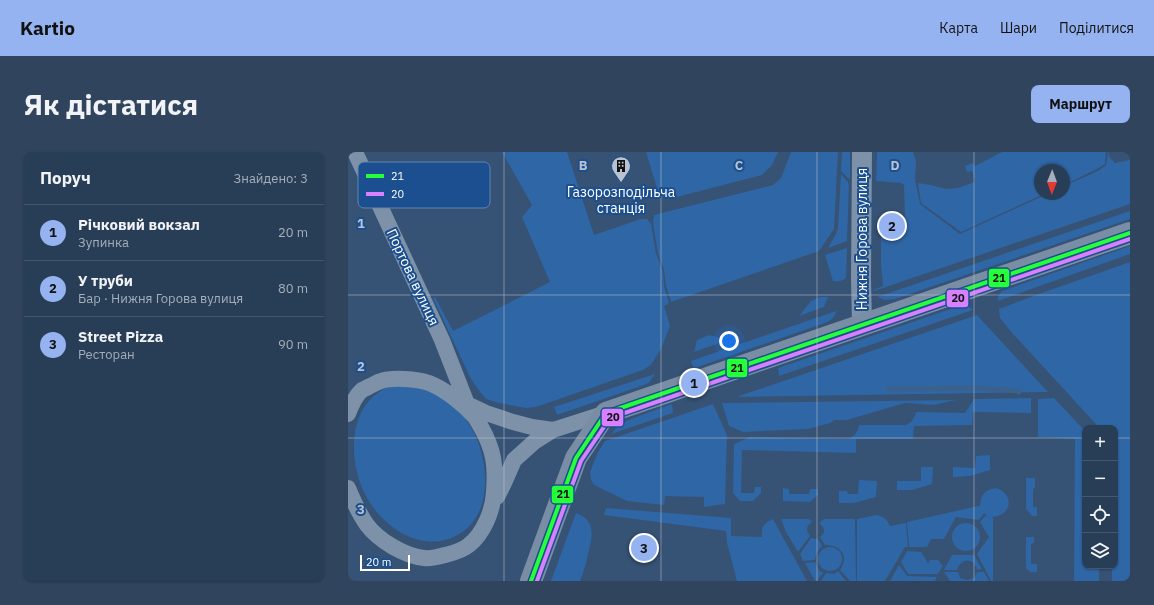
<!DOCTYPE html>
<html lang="uk">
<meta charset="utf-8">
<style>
:root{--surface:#283e57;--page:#30455d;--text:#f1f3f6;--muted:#a5aeba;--line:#44576d;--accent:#95b2f1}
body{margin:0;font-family:"IBM Plex Sans",sans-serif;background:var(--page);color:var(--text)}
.controls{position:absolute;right:12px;bottom:12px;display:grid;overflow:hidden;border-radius:8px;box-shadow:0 1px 3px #0004}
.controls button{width:36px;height:36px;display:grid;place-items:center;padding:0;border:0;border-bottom:1px solid var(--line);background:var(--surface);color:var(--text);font:20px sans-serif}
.compass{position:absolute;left:686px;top:12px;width:36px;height:36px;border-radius:50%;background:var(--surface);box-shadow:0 1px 3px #0004;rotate:181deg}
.scale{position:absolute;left:12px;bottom:10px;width:50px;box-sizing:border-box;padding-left:4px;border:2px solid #fff;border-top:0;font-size:11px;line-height:14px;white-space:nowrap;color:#fff;-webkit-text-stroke:3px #1b4f8f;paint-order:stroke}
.you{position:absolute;left:381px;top:189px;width:14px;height:14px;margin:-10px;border:3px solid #fff;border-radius:50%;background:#1a73e8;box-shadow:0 0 0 6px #1a73e833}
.badge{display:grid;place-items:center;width:26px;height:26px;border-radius:50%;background:var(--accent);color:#111;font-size:13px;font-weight:700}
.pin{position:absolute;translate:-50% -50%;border:2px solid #fff;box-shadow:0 1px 4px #0006}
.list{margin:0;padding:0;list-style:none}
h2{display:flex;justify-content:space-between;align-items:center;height:52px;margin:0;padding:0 16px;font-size:17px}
h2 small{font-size:13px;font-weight:400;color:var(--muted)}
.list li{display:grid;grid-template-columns:26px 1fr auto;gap:12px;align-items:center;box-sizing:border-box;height:56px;padding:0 16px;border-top:1px solid var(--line)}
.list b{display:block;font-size:15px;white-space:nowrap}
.list p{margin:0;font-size:13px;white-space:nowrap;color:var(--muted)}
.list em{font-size:13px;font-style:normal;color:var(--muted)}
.icon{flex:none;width:22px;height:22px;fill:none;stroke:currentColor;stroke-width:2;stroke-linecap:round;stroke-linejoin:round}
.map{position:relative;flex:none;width:782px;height:429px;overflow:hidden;border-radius:8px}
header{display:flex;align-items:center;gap:24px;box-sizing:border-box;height:56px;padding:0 20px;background:var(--accent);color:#111}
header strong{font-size:19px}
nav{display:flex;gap:22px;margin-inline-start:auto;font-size:14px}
.intro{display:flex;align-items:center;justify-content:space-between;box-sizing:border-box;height:96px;padding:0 24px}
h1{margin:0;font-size:28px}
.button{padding:10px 18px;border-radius:8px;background:var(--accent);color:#111;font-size:14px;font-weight:700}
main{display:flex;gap:24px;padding:0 24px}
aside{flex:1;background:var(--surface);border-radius:8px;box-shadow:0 1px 3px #0004}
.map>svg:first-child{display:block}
.green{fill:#2f66a5}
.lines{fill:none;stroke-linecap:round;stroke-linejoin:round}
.stream{stroke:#3b618d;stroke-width:5}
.minor{stroke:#7d92a8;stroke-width:16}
.tertiary{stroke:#7d92a8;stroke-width:20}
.secondary{stroke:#798da4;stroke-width:22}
.bus-1-casing{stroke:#1b4f8f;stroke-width:7}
.bus-2-casing{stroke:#1b4f8f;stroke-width:7}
.bus-1{stroke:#24ff3a;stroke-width:4}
.bus-2{stroke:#d880ff;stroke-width:4}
.grid{fill:none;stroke:#b9c2ce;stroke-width:1;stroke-opacity:0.55}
.labels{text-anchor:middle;stroke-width:4;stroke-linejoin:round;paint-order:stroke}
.poi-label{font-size:14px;fill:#fff;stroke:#1b4f8f}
.street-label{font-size:14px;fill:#fff;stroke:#1b4f8f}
.key{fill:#1b4f8f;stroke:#5f84b1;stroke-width:1}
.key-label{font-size:11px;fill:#fff}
.grid-label{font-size:13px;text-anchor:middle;font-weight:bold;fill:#b9c2ce;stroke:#1b4f8f;stroke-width:4;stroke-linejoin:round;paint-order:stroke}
.line-badge{stroke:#1b4f8f;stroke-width:1.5}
.pale-badge-label{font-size:11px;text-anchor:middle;font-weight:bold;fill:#111}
</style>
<header>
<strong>Kartio</strong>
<nav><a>Карта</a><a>Шари</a><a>Поділитися</a></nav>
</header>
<div class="intro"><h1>Як дістатися</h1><a class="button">Маршрут</a></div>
<main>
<aside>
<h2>Поруч<small>Знайдено: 3</small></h2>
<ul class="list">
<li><span class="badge">1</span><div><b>Річковий вокзал</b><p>Зупинка</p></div><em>20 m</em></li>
<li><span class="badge">2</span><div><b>У труби</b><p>Бар · Нижня Горова вулиця</p></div><em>80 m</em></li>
<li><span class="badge">3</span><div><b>Street Pizza</b><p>Ресторан</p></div><em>90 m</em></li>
</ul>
</aside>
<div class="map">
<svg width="782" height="429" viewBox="0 0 782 429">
<rect width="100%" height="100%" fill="#365274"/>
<path class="green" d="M154,0H219L246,83L293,67H299L303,72L308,101L315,120L316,134L321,151L316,154L322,174L313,197L303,213L295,218L188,255L178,256L151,251L138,247L129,236L122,225L85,146L87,145L105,179L202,130L174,65L184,53Z
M298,0H430L424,13L414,23L321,47L312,44L310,39Z
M443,0H490L486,77L471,99L323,150L318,134L316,118L310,102L305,71L306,63L425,33L433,26Z
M494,0H502V27H501L493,19Z
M529,0H565L568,9L567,27L572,52L612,82L699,42H716V34L750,19L758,13L760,2L759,0H760L762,6L767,11L782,8V52L526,139L525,138L535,134L533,111V83L554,84L557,67L556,33L553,31L528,29Z
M654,0H758L757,12L749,17L716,33V18H692V42H696L613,80L573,51L570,31L583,33L598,37L610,36L627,30L624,19L619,20L617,14L625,11L627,14Z
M493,22L500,30L501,34L499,89L480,96L488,82L490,76Z
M782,59V67L547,147L537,148L529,145Z
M782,94V102L650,149V145L654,139Z
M499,96L498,126C494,129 490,130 485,129L477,103Z
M782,110V429H764V414H767V276H751L747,271L664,181L652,166L651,157L688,143Z
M472,145H480L476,155L451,164L463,149Z
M614,153L620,154L625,158L431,224L430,216Z
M488,159C487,167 481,169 474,172L347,216L345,215L343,209Z
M629,163L700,240L390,245L391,244Z
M361,183L380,188L346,200L349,188Z
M307,222L301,231L296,233L209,263L206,255Z
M62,232C71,235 86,239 93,244C105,252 117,264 124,277C140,306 146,354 117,378C80,407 33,377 16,340C0,307 0,254 38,236C45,233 54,233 62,232Z
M683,246V261L625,260L624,273L566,274L565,287H508V301L394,298L393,341H406L407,335H413V341L405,349H392L385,341L386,292L402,285L500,287C508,284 509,280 511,273H558C564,270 566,267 568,260L617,261L626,247Z
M706,246L737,279V414H751V429H726L727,287L690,285V247Z
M608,248L586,253L557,251L499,268H487L482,271L460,277L395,280L381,274L374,251Z
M324,252L325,261L263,282L270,274L280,268Z
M365,252L379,283L377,352L356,355V345L317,344L316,353L279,349L246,333L243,328L242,320L250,300L257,289Z
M642,303V318L622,324L605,325V315L627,316L628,304Z
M573,315H585L584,332L564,338H549V329H573Z
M678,326H687V336L685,337V355H689V364H684L678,357Z
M511,328L529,329L528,345L506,351H491V339H499L500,342H510Z
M435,336L441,337V342H461L462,337H470V343L462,350L435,349Z
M648,336C667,342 664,364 644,365L645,366V429H643L629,402L641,385L632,370L638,363L641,365L636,361L631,368L608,365L596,387H583L579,395H561L559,370L630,354H632C632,344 637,337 648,336Z
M258,356L383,366V384L414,385C413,375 416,371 425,367L459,429H389L379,391L378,379L256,363Z
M228,361C247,368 245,382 241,398C239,409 236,419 232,429H203Z
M528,363C535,364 539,367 542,374L558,371L560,395H557L537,429H509V367Z
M433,367H461L464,370C458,374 458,378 462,384L450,400L438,380Z
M476,367H507L508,429H502L492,418C502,403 492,393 477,393L472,385C478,380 477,376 471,371Z
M604 385a14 14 0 1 1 28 0a14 14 0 1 1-28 0Z
M678,385H686V391L683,392V412H689V420C684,421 681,420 678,416Z
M463,386L468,387H470L474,394L469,400L467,408L455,409L452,402Z
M470 407a12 12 0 1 1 24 0a12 12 0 1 1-24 0Z
M559,399L573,400L580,411L582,408H590L595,414L590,422H560L553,410Z
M604,403H626L634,417L629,418C626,405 613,406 609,418H596Z
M467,410L471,418L475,421L469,429H467L457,411Z
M551,413L559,424L589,425L587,429H542Z
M490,419L498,429H473L478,421L486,422Z
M596,420H610L612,426L619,428L626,426L629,420H636L641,429H602Z"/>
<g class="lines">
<path class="stream" d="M540,237L630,236L670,239L671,240"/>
<path class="minor" d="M7,0L94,188L119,252
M119,252L138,261L165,270L184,275L205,278L258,261
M0,262C3,254 7,244 14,238C16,237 19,236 22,234C25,233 29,230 33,229C44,225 69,227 81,231C97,237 116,253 127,265C129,268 131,272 133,275C146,298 148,314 146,340C145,358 136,381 121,393C114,399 105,401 97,403C90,405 83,407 76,406C57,404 31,389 19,373C11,362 5,348 0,336
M149,345L156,331L166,308L186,290L205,278"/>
<path class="tertiary" d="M514,0L513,127L514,173"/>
<path class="secondary" d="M183,429L228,306L258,261L782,81"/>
<g class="bus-1-casing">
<path id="bus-1" d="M258,261L782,81
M183,429L228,306L258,261"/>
</g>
<g class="bus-2-casing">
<path id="bus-2" d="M189,429L233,309L262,266L782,87"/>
</g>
<use href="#bus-1" class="bus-1"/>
<use href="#bus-2" class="bus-2"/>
</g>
<path class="grid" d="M156,0V429M313,0V429M469,0V429M626,0V429M0,143H782M0,286H737M767,286H782"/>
<defs>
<g id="building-pin" transform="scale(1)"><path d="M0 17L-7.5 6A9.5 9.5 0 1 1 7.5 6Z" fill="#b9c2ce" stroke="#1b4f8f"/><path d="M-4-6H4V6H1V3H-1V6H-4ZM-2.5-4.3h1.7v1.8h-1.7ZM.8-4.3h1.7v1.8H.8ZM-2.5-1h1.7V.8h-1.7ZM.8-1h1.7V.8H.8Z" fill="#111"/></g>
</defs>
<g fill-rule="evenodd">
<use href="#building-pin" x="273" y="14"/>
</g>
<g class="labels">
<g class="poi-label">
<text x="273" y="45">Газорозподільча<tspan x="273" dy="16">станція</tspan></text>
</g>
<g class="street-label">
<text transform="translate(514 87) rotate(-90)" y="5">Нижня Горова вулиця</text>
<text transform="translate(65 125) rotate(65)" y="5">Портова вулиця</text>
</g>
</g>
<rect x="10" y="10" width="132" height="46" rx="6" class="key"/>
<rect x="18" y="22" width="18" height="4" fill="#24ff3a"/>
<rect x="18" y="40" width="18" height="4" fill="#d880ff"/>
<g class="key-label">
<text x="43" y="28">21</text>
<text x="43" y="46">20</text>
</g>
<g class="grid-label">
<text x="235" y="18">B</text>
<text x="391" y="18">C</text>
<text x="547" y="18">D</text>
<text x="13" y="76">1</text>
<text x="13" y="219">2</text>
<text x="13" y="362">3</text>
</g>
<g class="line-badge">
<rect x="640" y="116" width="22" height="20" rx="4" fill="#24ff3a"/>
<rect x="598" y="137" width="23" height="19" rx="4" fill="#d880ff"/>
<rect x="378" y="206" width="22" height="20" rx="4" fill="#24ff3a"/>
<rect x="253" y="256" width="23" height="19" rx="4" fill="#d880ff"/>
<rect x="203" y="333" width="23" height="19" rx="4" fill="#24ff3a"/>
</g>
<g class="pale-badge-label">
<text x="651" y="130">21</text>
<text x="610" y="150">20</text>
<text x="389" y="220">21</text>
<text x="265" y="269">20</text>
<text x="215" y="346">21</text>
</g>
</svg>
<div class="controls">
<button>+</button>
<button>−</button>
<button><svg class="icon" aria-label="locate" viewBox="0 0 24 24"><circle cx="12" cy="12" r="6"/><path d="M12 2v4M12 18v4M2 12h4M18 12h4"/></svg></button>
<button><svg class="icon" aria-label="layers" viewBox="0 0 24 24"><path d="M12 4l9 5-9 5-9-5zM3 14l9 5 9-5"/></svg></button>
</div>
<svg class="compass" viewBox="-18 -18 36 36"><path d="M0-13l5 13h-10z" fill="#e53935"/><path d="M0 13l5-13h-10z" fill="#a5aeba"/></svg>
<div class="scale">20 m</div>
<div class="you"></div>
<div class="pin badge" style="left:346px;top:231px">1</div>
<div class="pin badge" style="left:544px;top:74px">2</div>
<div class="pin badge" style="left:296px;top:396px">3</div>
</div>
</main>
